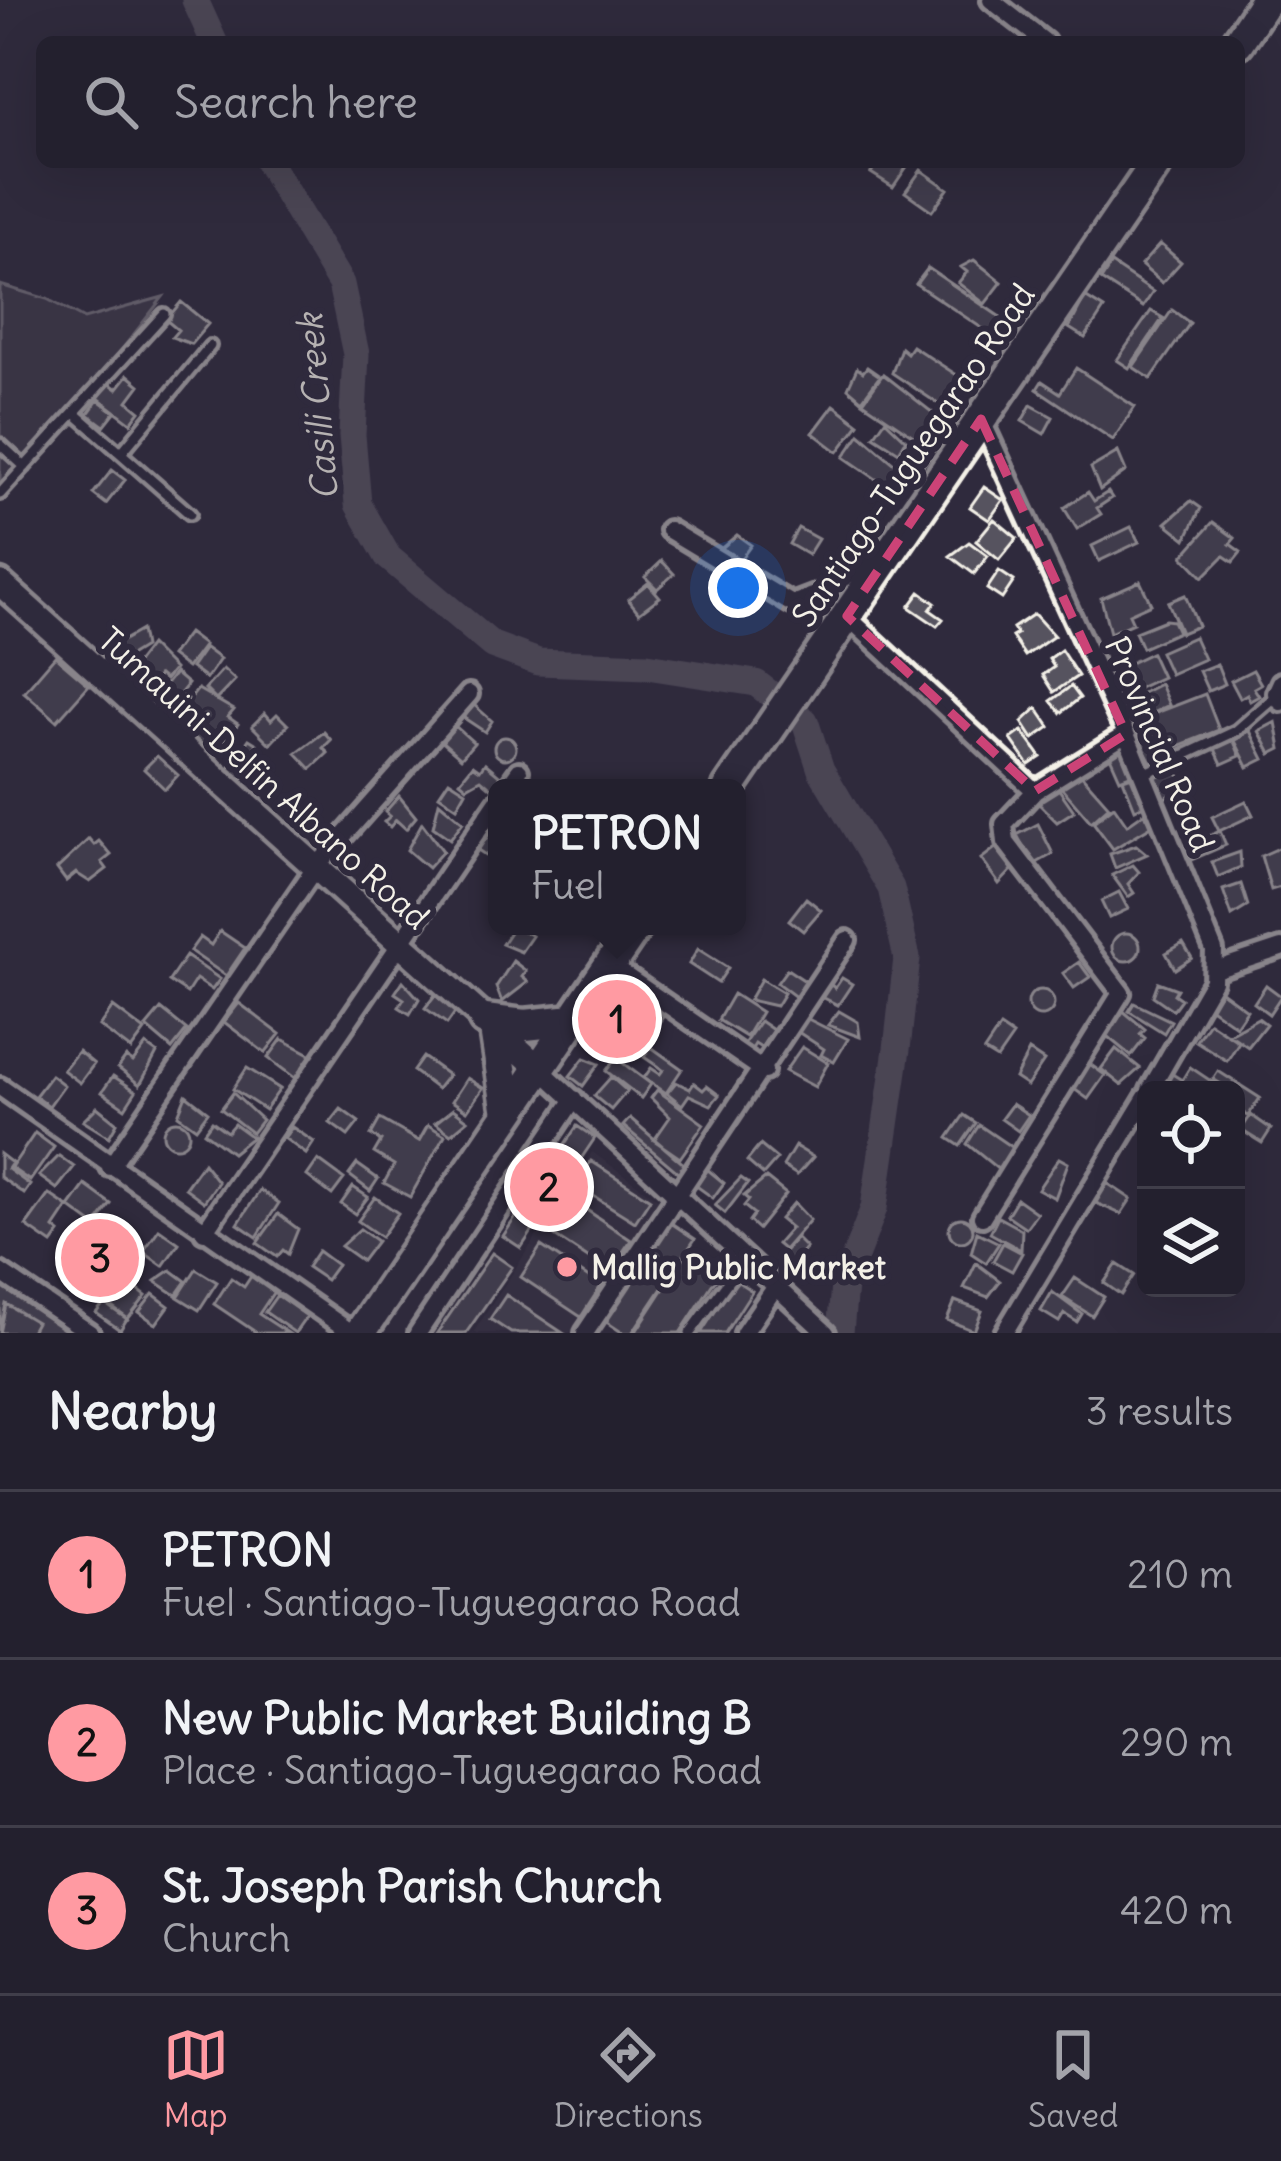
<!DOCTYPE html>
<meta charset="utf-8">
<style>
:root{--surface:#23202e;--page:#2f2d3a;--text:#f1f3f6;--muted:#a3a3aa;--line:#403e4a;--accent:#ff9aa2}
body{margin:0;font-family:Delius,sans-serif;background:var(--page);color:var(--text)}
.controls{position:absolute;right:36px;bottom:36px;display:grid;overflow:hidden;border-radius:18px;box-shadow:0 12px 48px #0002}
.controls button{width:108px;height:108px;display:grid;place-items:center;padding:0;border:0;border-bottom:3px solid var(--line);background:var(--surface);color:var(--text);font:60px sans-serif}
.you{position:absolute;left:738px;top:588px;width:42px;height:42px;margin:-30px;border:9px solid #fff;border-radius:50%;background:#1a73e8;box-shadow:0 0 0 18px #1a73e833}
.badge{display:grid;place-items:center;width:78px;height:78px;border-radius:50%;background:var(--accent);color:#111;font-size:39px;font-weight:700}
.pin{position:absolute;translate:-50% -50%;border:6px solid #fff;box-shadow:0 3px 12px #0006}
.popup{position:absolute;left:488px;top:779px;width:258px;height:156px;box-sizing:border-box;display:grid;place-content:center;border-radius:18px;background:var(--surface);filter:drop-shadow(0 3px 9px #0005);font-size:39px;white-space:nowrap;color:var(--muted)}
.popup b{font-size:45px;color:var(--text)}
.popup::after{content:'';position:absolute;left:50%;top:100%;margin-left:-24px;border:24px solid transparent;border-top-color:var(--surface)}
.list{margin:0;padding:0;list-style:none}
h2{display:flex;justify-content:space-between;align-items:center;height:156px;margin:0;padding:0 48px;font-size:51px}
h2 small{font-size:39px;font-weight:400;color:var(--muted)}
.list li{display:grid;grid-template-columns:78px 1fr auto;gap:36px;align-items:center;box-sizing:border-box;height:168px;padding:0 48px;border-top:3px solid var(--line)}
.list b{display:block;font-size:45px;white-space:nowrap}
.list p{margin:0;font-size:39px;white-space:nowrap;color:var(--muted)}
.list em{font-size:39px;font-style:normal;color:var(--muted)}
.icon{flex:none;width:66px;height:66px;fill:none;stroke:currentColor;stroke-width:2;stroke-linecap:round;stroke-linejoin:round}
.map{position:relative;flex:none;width:1281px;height:1333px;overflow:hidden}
.search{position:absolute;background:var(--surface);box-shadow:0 12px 48px #0002;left:36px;right:36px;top:36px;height:132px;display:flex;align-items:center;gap:30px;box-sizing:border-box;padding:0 42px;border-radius:18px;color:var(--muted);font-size:45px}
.sheet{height:660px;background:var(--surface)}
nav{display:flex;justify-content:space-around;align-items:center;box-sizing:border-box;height:168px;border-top:3px solid var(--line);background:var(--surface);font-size:33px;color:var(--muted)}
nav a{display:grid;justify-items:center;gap:6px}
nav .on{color:var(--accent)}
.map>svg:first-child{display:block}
.built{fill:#3b3647}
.green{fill:#454050;stroke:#9c989c;stroke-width:3}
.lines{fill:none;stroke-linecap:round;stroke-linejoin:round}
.river{stroke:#6a6670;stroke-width:27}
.building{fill:#56525f;stroke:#f4f1e8;stroke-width:3}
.lane-casing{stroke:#f4f1e8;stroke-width:18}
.street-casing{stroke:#f4f1e8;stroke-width:26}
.secondary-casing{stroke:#f4f1e8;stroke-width:33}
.highway-casing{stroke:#f4f1e8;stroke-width:39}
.lane{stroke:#2f2a3d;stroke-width:9}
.street{stroke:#2f2a3d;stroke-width:16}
.secondary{stroke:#2f2a3d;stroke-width:24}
.highway{stroke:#2f2a3d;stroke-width:30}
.marked{fill:none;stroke:#cc4377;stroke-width:9;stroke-dasharray:24 15;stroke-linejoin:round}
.poi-dot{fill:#ff9aa2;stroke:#2f2a3d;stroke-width:4.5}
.labels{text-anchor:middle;stroke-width:12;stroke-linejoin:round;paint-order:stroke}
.street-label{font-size:33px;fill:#f4f1e8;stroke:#2f2a3d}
.poi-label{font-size:33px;font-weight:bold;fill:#f4f1e8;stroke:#2f2a3d;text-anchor:start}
.water-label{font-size:36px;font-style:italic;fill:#b6b2b2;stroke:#2f2a3d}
</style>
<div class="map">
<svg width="1281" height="1333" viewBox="0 0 1281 1333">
<rect width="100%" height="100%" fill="#2f2a3d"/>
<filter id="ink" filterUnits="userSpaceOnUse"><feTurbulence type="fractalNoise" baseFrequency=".00833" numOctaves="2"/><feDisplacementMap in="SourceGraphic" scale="24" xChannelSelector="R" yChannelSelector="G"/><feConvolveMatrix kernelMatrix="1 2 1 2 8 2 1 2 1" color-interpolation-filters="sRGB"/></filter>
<g filter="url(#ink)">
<path class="built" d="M592,1152L662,1202L574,1333H473Z"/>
<path class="green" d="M0,285L47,299L84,319L163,297L65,422L0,489Z"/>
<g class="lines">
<path class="river" d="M195,0L214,42
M268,162L341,284L356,354L352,435L358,504L388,557L492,645L538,662L647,666L756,683L805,721L821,770L891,888L907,958L897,1049L874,1208L844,1285L840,1333"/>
</g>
<path class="building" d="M878,162H903L908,165L893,187L871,173Z
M921,170L948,189L932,211L905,192Z
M1160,244L1181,262L1162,283L1141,265Z
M974,260L1002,282L985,304L958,283L967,272L961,267Z
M1111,264L1153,292L1143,307L1101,280Z
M928,268L1006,321L995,337L916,284Z
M1026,291L1039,302L1024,319L1012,307Z
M1085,297L1104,309L1085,338L1069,328Z
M181,302L208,324L191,344L172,337L178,330L166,320Z
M1172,310L1190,323L1151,379L1133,367Z
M1151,311L1163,318L1129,368L1117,360Z
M912,346L963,379L940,405L892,373L901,348L907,353Z
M867,367L880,376L862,400L848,388L857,368L863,372Z
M1076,368L1135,407L1113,440L1037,389L1042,381L1060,393Z
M883,374L942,420L936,429L944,435L934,450L863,402Z
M128,375L140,385L128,401L140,411L131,423L98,398L109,383L117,389Z
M98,400L115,412L104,426L88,414Z
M834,405L859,424L838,452L813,433Z
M1031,405L1053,417L1044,434L1022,421Z
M885,420L906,440L899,452L874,436Z
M860,434L902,470L889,488L844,457Z
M913,440L931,456L916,474L898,458Z
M1118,452L1126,471L1100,490L1091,468Z
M112,470L125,480L106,504L93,494Z
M984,487L1003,500L989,520L970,507Z
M1088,492L1094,501L1108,492L1112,498L1097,508L1101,514L1077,529L1064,508Z
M1191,501L1201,508L1186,539L1166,523Z
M994,519L1017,538L999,560L976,541Z
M1213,522L1235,538L1230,544L1241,552L1233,562L1224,556L1203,577L1183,556Z
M1131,527L1139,542L1099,561L1092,546Z
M798,528L818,539L808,555L789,544Z
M737,535L751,545L735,567L718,551Z
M969,542L988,556L974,574L950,556Z
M662,561L674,574L657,589L645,577Z
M999,571L1014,581L1002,599L987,589Z
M1140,581L1151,604L1129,614L1133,623L1110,633L1101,598Z
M648,583L660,597L639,613L628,599Z
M920,592L935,603L930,610L943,619L937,626L909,607Z
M1185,595L1198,626L1181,633L1168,602Z
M1034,614L1054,636L1025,656L1012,637L1017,634L1013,628Z
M1165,620L1173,621L1178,632L1142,648L1135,632Z
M141,630L144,647L126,658L120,653L115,645Z
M188,633L204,645L187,668L171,656Z
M1194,637L1204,659L1170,674L1160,652Z
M150,645L174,669L165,680L159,675L153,683L142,675L136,684L126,676Z
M205,648L220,659L206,679L191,668Z
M1061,650L1078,676L1054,692L1043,675L1054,667L1049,659Z
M1151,653L1162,677L1121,696L1109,673Z
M55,656L89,685L57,721L24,692Z
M1217,664L1225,684L1208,691L1199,671Z
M223,669L235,680L216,700L205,689Z
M1253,670L1261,684L1254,688L1259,696L1250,701L1247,694L1240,698L1231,681Z
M175,673L188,684L171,705L158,694Z
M1160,684L1169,705L1148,715L1142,693Z
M1071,686L1080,698L1061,713L1051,701Z
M198,689L234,710L228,717L238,724L214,754L172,721Z
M1205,694L1219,730L1163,752L1148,716Z
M473,704L492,721L485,732L464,718Z
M1037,708L1050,727L1033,739L1022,722Z
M265,713L271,720L277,714L288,725L270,744L252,726Z
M1145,722L1163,756L1151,762L1133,728Z
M1276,722L1281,749L1271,754L1259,731Z
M454,725L474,743L461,758L440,740Z
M1022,731L1041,757L1029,765L1011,739Z
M1250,731L1264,759L1248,767L1234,739Z
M324,732L331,740L323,748L328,753L311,769L296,753Z
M494 748a11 11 0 1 1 22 0a11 11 0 1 1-22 0Z
M249,739L257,744L247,758L254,763L242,779L228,769Z
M1233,739L1240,756L1222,764L1214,747Z
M1122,745L1135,773L1120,779L1108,752Z
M157,756L178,775L165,789L144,769Z
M485,763L504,779L495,791L481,779L467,787L460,781L473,765L480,770Z
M1175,765L1185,790L1164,798L1153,774Z
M1079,772L1109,806L1091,822L1061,787Z
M1135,775L1146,804L1135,809L1123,779Z
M449,780L466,791L457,807L439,795Z
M1058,788L1074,811L1057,822L1037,802Z
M399,796L416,817L406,829L396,820L390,827L384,822L390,816L385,812Z
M1246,801L1253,815L1219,831L1212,817Z
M439,802L463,822L450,839L433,827Z
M1114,806L1127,825L1144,813L1153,825L1113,849L1093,822Z
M422,823L443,851L428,868L407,850Z
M1038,824L1053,854L1033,865L1017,835Z
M1220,831L1226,845L1191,860L1189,845Z
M486,832L497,839V863L475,848Z
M89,839L94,845L99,841L111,855L102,862L107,869L90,882L76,873L66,881L57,869Z
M1136,845L1147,854L1115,868L1110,854Z
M998,846L1014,868L999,884L981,859Z
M1281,847V887L1271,890L1261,856Z
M1240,852L1241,867L1218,877L1212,862Z
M1133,865L1139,872L1128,884L1134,893L1128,897L1112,875Z
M1241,884L1248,906L1232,916L1223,890Z
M1119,892L1128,909L1109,918L1101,901Z
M806,898L821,910L803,931L789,920Z
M514,926L532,936L521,952L502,944Z
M220,931L245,948L226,976L190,951L200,937L211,945Z
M1112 947a14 14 0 1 1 28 0a14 14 0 1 1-28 0Z
M1183,943L1192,958L1175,969L1166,953Z
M698,949L728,968L718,983L689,964Z
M186,956L220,979L212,990L196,979L187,993L169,981Z
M513,961L526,971L522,977L528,982L502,1002L496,987Z
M1079,962L1090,977L1074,988L1063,973Z
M787,969L808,983L797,998L777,983Z
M842,978L852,984L838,1005L818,995L827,982L835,988Z
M761,979L784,993L776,1006L749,1000Z
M403,981L419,999L410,1014L399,1007L404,999L395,993Z
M1158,982L1177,989L1174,994L1181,999L1173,1010L1153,996Z
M1266,985L1281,996L1269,1014L1254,1003Z
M1028 1003a13 13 0 1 1 26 0a13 13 0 1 1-26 0Z
M1221,991L1247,1010L1236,1026L1209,1007Z
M635,994L665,1014L656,1027L626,1007Z
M733,994L761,1012L746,1037L718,1020Z
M435,995L456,1011L447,1024L425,1008Z
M239,1003L280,1034L265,1053L224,1022Z
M1134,1003L1171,1021L1164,1033L1129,1011Z
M113,1007L145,1031L131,1050L99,1026Z
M161,1009L187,1030L172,1049L146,1027Z
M1122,1010L1145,1029L1140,1034L1145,1038L1131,1056L1103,1033Z
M839,1011L858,1022L860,1037L828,1025Z
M601,1014L631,1032L624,1042L602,1029L597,1021Z
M806,1018L848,1039L834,1062L821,1055L824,1049L798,1032Z
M1258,1018L1266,1024L1248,1047L1229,1034Z
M760,1021L773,1030L761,1048L755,1044L752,1049L744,1044Z
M1209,1022L1239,1042L1227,1061L1196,1041Z
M1000,1027L1013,1036L997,1059L984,1051Z
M282,1039L314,1056L296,1079L268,1058Z
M146,1045L157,1053L140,1085L118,1068L126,1057L133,1062Z
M651,1047L682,1069L666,1093L644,1078L651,1068L660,1074L663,1070L644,1057Z
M802,1047L828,1063L815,1087L785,1071Z
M1116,1049L1140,1068L1121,1085L1101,1069Z
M78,1051L94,1064L80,1083L63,1070Z
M1029,1051L1044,1061L1027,1086L1015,1078Z
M423,1057L448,1075L437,1089L413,1071Z
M584,1058L599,1064L583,1086L570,1076Z
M616,1058L651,1084L641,1098L606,1071Z
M1084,1060L1105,1075L1088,1099L1067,1084Z
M1190,1067L1217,1085L1213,1090H1180L1164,1080L1169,1072L1182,1080Z
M247,1068L280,1089L265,1110L233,1089Z
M1218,1071L1260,1098L1248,1116L1236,1108V1090H1217L1221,1084L1213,1079Z
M51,1075L64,1085L49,1106L35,1096Z
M113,1076L136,1091L125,1108L102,1092Z
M611,1077L627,1091L611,1110L594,1096Z
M467,1078L483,1088L467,1111L452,1101Z
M676,1082L690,1089L694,1083L703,1090L707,1086L719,1095L711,1105L689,1095L682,1105L667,1093Z
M657,1090L704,1124L680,1158L654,1140L670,1117L651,1098Z
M233,1093L262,1120L252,1133L221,1109Z
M186,1095L208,1112L196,1128L178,1115Z
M1012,1104L1029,1115L1018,1131L1001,1119Z
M97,1107L117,1123L109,1137L83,1121Z
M341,1109L359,1122L348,1136L330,1123Z
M453,1109L468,1120L451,1134L435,1123Z
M964,1115L976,1123L960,1146L948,1138Z
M1251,1115L1271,1129L1262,1143L1241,1130Z
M630,1118L686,1166L680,1174L623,1126Z
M380,1119L419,1141L428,1125L445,1135L410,1197L384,1183L394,1165L374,1153L381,1141L371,1135Z
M212,1121L227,1132L234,1124L252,1137L232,1153L204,1132Z
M163 1134a13 13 0 1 1 26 0a13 13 0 1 1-26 0Z
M979,1125L1020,1153L1005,1175L967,1144Z
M577,1126L595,1138L521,1248L503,1236Z
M292,1127L314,1142L306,1154L284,1138Z
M35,1133L54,1147L30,1181L11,1168Z
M760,1145L777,1159L763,1175L747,1161Z
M795,1146L813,1157L797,1175L783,1166Z
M0,1154L12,1163L8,1169L30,1185L24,1194L0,1177Z
M59,1156L74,1167L57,1189L39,1176Z
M1059,1158L1068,1163L1055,1198L1038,1189Z
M318,1160L344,1179L332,1195L307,1176Z
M591,1161L650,1199L635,1222L576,1185Z
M203,1163L218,1182L204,1202L185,1188Z
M357,1164L378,1179L370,1191L349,1175Z
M707,1169L724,1183L713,1198L695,1185Z
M741,1178L748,1183L725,1213L715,1205Z
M766,1178L786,1194L758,1229L749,1221L754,1214L744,1206L749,1200L744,1196Z
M1107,1183L1131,1199L1121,1214L1094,1202Z
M85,1185L111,1204L95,1226L69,1207Z
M353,1187L368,1197L355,1214L341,1204Z
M260,1190L279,1203L257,1237L238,1224Z
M49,1194L68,1207L54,1228L60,1233L52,1244L26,1226Z
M566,1196L631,1240L609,1272L544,1229Z
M375,1197L398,1213L381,1237L358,1221Z
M1017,1199L1037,1213L1026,1228L1007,1215Z
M794,1203L810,1220L784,1250L777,1244L791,1228L780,1219Z
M278,1214L298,1229L288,1254L283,1250L277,1257L257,1243Z
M998,1217L1022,1230L1021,1250L990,1233Z
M949 1230a12 12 0 1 1 24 0a12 12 0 1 1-24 0Z
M671,1223L695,1239L632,1333H623L605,1321Z
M159,1229L179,1243L163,1266L143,1252Z
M360,1229L377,1241L362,1261L341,1246Z
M977,1232L999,1243L986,1263L971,1253Z
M796,1238L806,1248L787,1269L777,1259Z
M1003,1243L1022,1253L1012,1271L993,1261Z
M541,1246L601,1286L581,1317L521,1277Z
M318,1251L337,1265L326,1280L307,1267Z
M492,1253L512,1267L466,1333H437Z
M687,1253L719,1274L680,1333H635Z
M976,1263L1000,1281L988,1297L964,1288Z
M0,1264L93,1333H0Z
M1117,1264L1134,1275L1121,1295L1104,1283Z
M196,1269L217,1282L199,1310L178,1297Z
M171,1270L186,1281L176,1295L155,1281Z
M252,1275L275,1290L259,1314L288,1333H257L214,1304L231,1278L244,1287Z
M1075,1278L1104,1297L1092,1316L1062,1297Z
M124,1279L146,1296L128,1319L106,1303Z
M735,1280L752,1291L725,1333H701Z
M1052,1292L1082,1314L1077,1322L1064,1314L1059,1322L1041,1311Z
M153,1294L169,1306L156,1324L139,1312Z
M277,1295L307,1316L295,1333L265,1312Z
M506,1295L563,1333H511L490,1319Z
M955,1301L982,1311L974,1331L947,1320Z
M104,1303L127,1319L120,1330L96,1313Z
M6,1304L36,1322L30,1333H0Z"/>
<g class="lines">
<g class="lane-casing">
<path id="lane" d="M77,415L190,514
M0,444L25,467
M121,453L210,346
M0,494L164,314
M1144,774L1236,731L1276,696
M690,1333L743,1261"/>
</g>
<g class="street-casing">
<path id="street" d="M991,0L1045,42
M981,419L1126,734L1214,950L1213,981L1150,1090
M669,530L792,604L821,593L887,549
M847,616L1035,791
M1281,682L1276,693L1281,702
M507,788L519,771
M610,965L764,1071
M1218,969L1281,948
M539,1068L826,1333
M0,1087L352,1333
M110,1167L315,868L469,694
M982,1217L1121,993L1006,842L1004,824L1035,791L1126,734
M204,1232L497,802
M0,1272L90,1333
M418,1333L574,1099
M585,1333L847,940
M744,1333L774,1289
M1004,1333L1146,1097"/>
</g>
<g class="secondary-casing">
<path id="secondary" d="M0,583L539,1068"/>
</g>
<g class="highway-casing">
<path id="highway" d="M1238,42L1266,0
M729,788L1157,162
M485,1020L525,1025L573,1020
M495,1029L508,1114
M360,1333L636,926"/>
</g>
<use href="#lane" class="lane"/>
<use href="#street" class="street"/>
<use href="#secondary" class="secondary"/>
<use href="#highway" class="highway"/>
</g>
</g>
<path d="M0 0H1281V1333H0ZM981,419L1126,734L1035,791L847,616Z" fill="#2f2a3d" fill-opacity=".55" fill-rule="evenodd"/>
<path class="marked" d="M981,419L1126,734L1035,791L847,616Z"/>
<circle class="poi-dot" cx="567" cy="1267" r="12"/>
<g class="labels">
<g class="street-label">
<text transform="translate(913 455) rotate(-56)" y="12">Santiago-Tuguegarao Road</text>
<text transform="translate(1160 744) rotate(67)" y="12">Provincial Road</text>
<text transform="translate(264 778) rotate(42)" y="12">Tumauini-Delfin Albano Road</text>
</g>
<g class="poi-label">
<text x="591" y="1279">Mallig Public Market</text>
</g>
<g class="water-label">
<text transform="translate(317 407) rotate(-95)" y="13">Casili Creek</text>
</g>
</g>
</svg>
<div class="controls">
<button><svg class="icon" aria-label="locate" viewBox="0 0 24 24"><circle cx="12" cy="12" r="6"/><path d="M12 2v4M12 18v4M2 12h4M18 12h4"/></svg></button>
<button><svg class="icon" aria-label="layers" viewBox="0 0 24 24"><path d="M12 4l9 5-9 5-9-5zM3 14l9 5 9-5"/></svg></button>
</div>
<div class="you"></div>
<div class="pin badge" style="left:617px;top:1019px">1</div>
<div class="popup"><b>PETRON</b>Fuel</div>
<div class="pin badge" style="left:549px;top:1187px">2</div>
<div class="pin badge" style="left:100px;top:1258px">3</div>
<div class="search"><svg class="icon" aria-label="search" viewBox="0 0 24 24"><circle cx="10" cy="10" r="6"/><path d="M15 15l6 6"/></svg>Search here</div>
</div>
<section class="sheet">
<h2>Nearby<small>3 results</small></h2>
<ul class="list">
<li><span class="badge">1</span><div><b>PETRON</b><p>Fuel · Santiago-Tuguegarao Road</p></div><em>210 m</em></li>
<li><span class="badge">2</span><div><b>New Public Market Building B</b><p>Place · Santiago-Tuguegarao Road</p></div><em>290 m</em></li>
<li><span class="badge">3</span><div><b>St. Joseph Parish Church</b><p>Church</p></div><em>420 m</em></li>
</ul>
</section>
<nav>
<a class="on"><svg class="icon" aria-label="map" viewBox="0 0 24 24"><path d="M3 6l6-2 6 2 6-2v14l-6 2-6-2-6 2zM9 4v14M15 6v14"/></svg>Map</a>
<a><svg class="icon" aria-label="directions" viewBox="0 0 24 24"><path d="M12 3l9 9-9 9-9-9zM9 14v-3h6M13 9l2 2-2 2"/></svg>Directions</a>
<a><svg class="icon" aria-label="saved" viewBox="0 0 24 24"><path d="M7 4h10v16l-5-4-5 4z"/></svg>Saved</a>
</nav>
